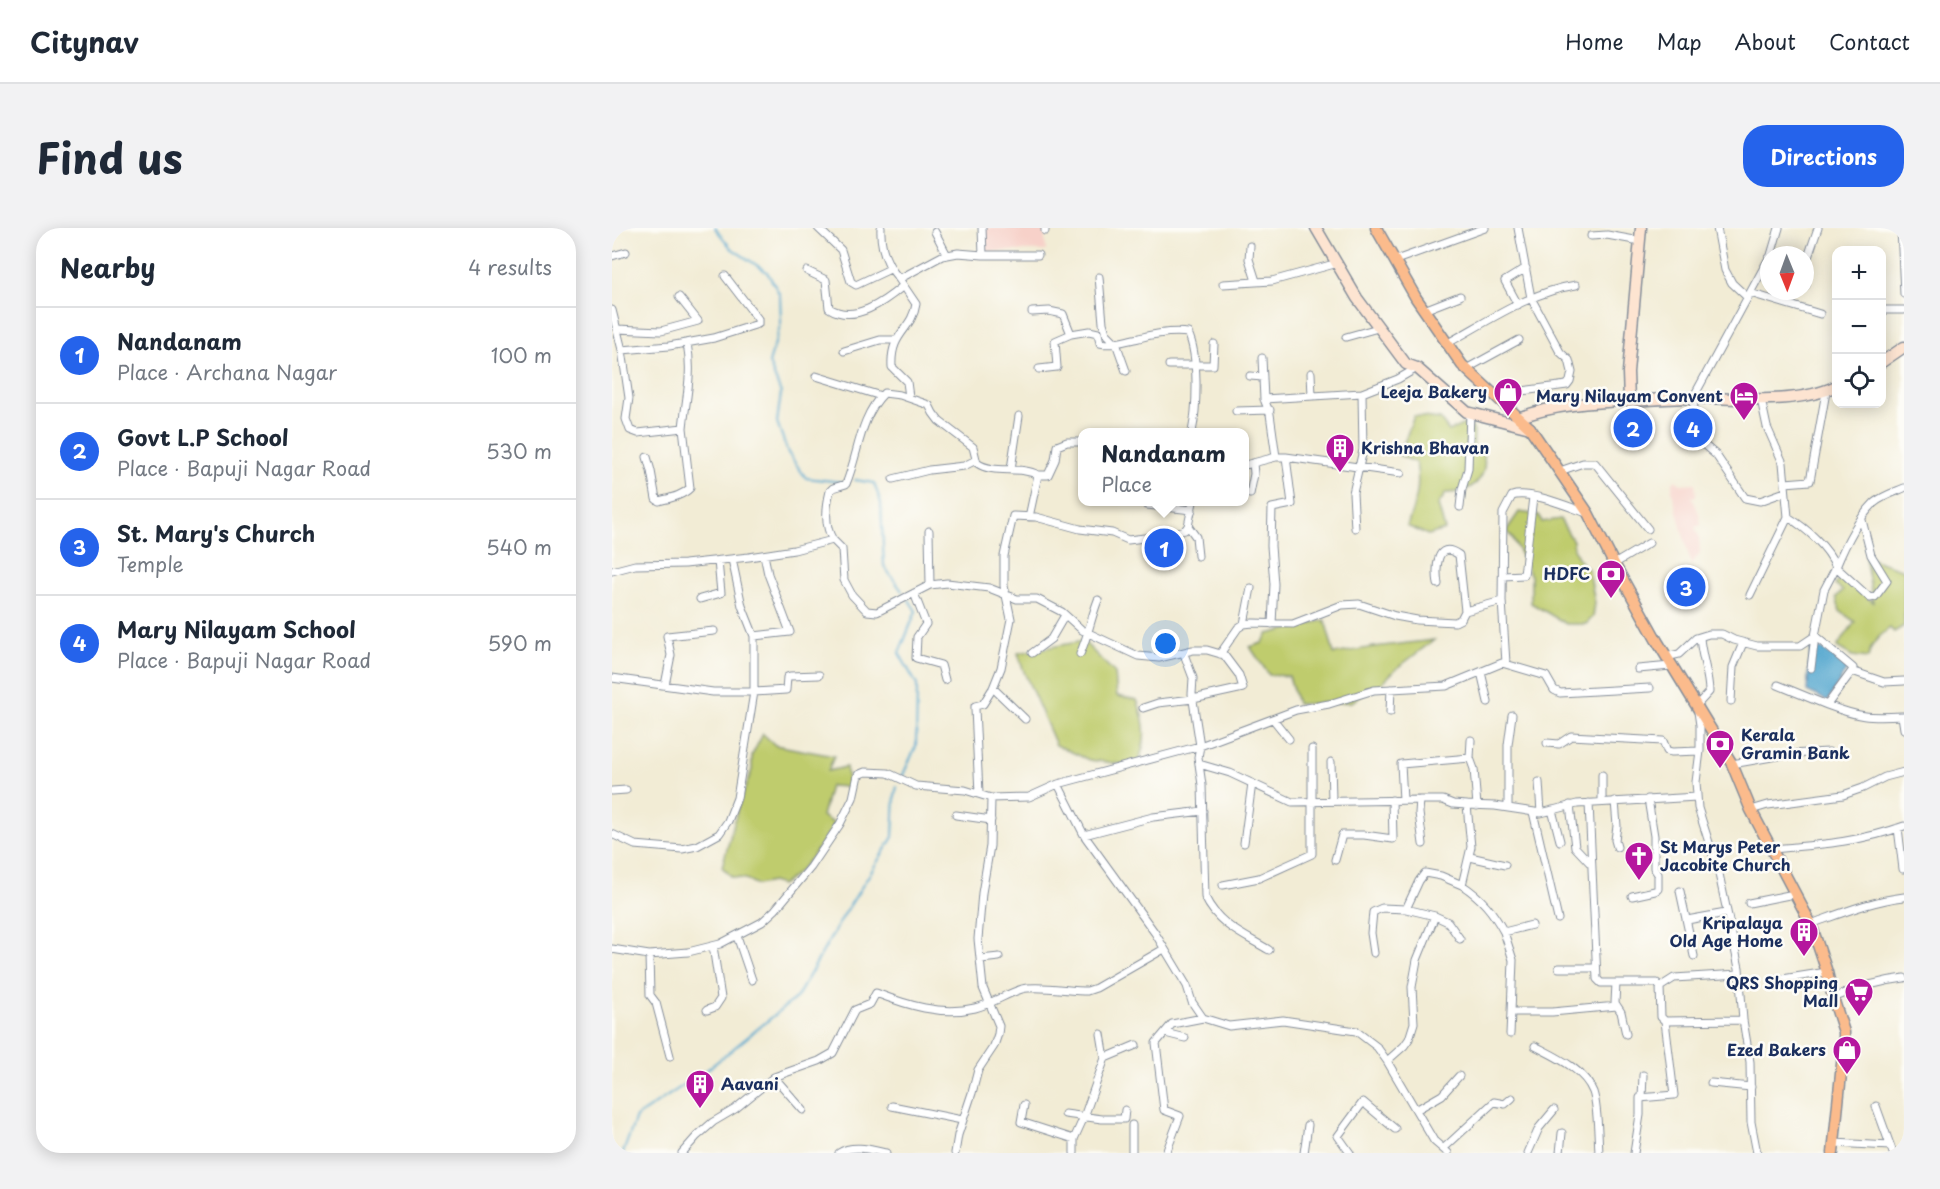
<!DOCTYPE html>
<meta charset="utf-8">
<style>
:root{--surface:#fff;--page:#f2f2f3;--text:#1f2937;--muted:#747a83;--line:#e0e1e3;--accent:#2563eb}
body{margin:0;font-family:"Playpen Sans",sans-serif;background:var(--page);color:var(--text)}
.controls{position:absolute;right:18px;top:18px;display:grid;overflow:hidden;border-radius:12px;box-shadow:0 3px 15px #0003}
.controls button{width:54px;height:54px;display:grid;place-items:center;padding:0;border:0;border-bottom:2px solid var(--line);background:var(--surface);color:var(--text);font:30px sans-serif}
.compass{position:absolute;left:1148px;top:18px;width:54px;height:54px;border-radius:50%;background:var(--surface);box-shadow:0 3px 15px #0003;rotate:179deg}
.you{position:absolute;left:554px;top:416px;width:21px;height:21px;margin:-15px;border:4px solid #fff;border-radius:50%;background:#1a73e8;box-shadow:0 0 0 9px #1a73e833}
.badge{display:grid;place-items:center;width:39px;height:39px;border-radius:50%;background:var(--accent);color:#fff;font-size:20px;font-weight:700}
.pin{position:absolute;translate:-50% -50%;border:3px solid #fff;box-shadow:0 2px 6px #0006}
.popup{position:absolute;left:466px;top:200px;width:171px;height:78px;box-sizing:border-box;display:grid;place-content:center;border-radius:12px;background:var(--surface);filter:drop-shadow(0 2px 4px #0005);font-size:20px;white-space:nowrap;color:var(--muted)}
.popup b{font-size:22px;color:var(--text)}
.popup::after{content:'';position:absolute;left:50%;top:100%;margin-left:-12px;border:12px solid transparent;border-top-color:var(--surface)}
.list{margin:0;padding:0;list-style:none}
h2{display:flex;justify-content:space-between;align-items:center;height:78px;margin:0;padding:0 24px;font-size:26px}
h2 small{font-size:20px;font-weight:400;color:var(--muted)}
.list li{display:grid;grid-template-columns:39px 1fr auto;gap:18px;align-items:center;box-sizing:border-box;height:96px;padding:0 24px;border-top:2px solid var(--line)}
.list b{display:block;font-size:22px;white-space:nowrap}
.list p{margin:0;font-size:20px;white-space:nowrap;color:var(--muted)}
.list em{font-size:20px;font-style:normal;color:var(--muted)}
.icon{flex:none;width:33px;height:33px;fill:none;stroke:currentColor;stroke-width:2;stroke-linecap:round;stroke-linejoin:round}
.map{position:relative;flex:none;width:1292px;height:925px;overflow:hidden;border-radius:24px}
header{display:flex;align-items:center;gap:36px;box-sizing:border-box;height:84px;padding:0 30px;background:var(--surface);border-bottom:2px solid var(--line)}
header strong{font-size:28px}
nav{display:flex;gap:33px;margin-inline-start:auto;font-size:21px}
.intro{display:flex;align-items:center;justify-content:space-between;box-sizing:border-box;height:144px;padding:0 36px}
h1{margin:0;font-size:42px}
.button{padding:15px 27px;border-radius:24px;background:var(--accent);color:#fff;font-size:21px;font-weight:700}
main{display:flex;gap:36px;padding:0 36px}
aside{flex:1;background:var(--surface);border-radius:24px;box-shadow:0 3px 15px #0003}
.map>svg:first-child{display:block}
.built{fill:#f7d1c9}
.green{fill:#bfcc6d;stroke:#6d7e66;stroke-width:1.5}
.water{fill:#54a7cf;stroke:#386b96;stroke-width:1.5}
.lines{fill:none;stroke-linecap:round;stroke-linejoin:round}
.stream{stroke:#54a7cf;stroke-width:2}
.street-casing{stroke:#868e9a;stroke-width:9}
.secondary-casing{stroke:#868e9a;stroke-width:13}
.primary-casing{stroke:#868e9a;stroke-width:13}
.street{stroke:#fff;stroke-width:7}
.secondary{stroke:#fde4d1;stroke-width:10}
.primary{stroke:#fbbb8c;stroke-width:10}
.labels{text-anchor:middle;stroke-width:5;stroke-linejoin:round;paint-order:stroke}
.poi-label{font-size:16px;font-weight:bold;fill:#1b2f5e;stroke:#fdfcf7;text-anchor:end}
</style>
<header>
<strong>Citynav</strong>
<nav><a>Home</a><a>Map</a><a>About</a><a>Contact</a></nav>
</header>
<div class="intro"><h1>Find us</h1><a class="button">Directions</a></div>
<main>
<aside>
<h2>Nearby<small>4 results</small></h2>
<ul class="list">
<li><span class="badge">1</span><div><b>Nandanam</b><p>Place · Archana Nagar</p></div><em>100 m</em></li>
<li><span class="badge">2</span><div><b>Govt L.P School</b><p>Place · Bapuji Nagar Road</p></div><em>530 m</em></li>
<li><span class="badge">3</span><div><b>St. Mary's Church</b><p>Temple</p></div><em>540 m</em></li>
<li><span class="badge">4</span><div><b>Mary Nilayam School</b><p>Place · Bapuji Nagar Road</p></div><em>590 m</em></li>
</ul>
</aside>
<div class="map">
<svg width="1292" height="925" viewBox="0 0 1292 925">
<rect width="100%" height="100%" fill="#fdfcf7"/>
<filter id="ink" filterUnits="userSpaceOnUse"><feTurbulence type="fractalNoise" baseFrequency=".0167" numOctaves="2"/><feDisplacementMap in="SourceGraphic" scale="12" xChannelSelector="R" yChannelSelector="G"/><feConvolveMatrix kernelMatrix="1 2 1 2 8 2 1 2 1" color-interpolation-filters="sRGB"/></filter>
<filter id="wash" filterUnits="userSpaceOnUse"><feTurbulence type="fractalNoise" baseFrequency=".008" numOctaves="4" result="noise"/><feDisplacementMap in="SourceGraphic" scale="24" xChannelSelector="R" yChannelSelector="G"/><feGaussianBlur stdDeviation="1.35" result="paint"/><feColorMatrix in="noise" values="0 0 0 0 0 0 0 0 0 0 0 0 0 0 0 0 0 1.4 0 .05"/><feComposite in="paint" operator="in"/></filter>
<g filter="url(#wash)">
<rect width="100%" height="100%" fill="#f2ecd5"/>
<path class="built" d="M374,0H432L434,23H374Z
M1063,252L1069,256L1083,255L1084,268L1080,269L1087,286L1089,297L1083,299L1087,309L1088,325L1079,337L1060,264V255Z"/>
<path class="green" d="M802,188L828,191L837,203L857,194L862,204L861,224H871C878,251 859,265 834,265L826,277L833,302L816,307L795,298C803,275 809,261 804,235L783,225L792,215Z
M907,284L927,287L930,294L948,291L961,313L962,322L969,335L977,342L983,375L981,389L974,396H954L919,375V348L900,309L894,303Z
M1253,329L1292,342V398L1282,404L1278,400C1266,409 1259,415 1256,430L1240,428L1225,419L1243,394L1228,383L1224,369L1231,363L1223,357L1229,349L1261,374Z
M713,392L722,426L762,419L822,412L784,441L768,457L757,461L740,474L685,476L677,448L657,447L638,419L650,415L656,406Z
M471,413L503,445L505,468L525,472C535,497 535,513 525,538L477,532L444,517L412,444L406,425Z
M151,506L163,517L222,528L216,543L234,539L237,559L218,558L210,588L223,596C207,618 193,643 169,657L160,654L145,657L134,651L120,649L110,639L127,576L140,542V527Z"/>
<path class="water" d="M1199,414L1236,439L1216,473L1195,463Z"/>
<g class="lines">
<path class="stream" d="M103,0L119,20L155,44L168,67L169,95L157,135L169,165L165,194L176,225L194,250L230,254
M243,252L262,255L269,275L272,338L290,363
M290,549L304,518L305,457L287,425L304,383L297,372
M11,925L24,889L96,841L185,769L230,690L281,609L283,566L285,559"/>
</g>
</g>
<g filter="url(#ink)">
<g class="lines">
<g class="street-casing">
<path id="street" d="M206,0L229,22L239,54L244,57L278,41
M269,0C268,19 275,37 287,51
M433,0V3
M1105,0L1113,42L1120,55L1136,70
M1289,0L1292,66
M323,4L335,27
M979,8L995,7L1028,13
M638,18L637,31L644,53
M371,27H426
M1159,27L1167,0
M0,28L14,24
M1157,30L1081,170L1085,211L1104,227L1133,270L1148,273L1173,264
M784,32L873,0
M195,43L214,52L217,80C242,96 272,74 291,58
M487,49L491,95L494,105L504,115L514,143
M611,56L660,53L726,35
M1194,57V35L1206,0
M1138,65L1208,86
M906,77L893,53L914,40
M0,82L10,122L57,118L102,110L146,96V91L113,48
M812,82L848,68
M1270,82H1292
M420,84L437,83L451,86L459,106L477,103L486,105L488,115C501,118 514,112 527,110C542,106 560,103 576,105C587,127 585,180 580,204
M5,101L49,103L86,93L67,69
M734,109L766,100
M834,116C875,94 917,64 964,57
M10,122L17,170L14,191L18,202L26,205L71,200L78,260C70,268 58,270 47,273L44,271L39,243L35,229
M232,123L268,112H284
M650,130L652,171
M557,137H601L602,116
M427,141L445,139L443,113L459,106
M854,141L907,112
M699,145L700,168
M204,148L269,168
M638,148L651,149
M297,169L295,154L280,139C278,104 300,103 304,76L287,51L330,28L346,25L371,27L370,0
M884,169L902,164L955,157L958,153L960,144L957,132L948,124L919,70L906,0
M1149,171L1155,199L1171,235L1176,289C1194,300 1216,319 1224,339L1212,362L1203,408L1241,440L1240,443L1215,477C1247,489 1256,490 1290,488L1292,501
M624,183L658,182
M71,200C74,169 81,146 75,115
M674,229L789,245
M633,237L664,229L658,186L652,171L750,165L786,151L805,140
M399,241L407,188
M948,243L971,235H983L1036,301
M426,247H436L443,232L445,218L455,214H471
M281,251L317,242L352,238L364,232
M1173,255L1198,253L1214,164
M638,266L642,246L641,235
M535,277L580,282
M848,279L850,261L856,241L858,185
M1250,292L1259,327L1275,353L1263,369L1258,370L1224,339C1233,317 1245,292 1262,275C1270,268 1283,264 1292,260
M576,298L584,309L586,328
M743,300L741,265L751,222L750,165
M317,303L318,357
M221,312C212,298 214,279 218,263L221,260L234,256C247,225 247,190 272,165L288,167L317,177L321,185L327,193L361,219L365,235C382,247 408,237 426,247L417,289
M1002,336L1037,315
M0,343L23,337L73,336L137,329L182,322L221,312L230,321L232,352L240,367L255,383L265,384L318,357L335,355L377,360L405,371H425L450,384L470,402L526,428L547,430L581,422H595L612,427L627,447L631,460L581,471L546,475L531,480
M891,348L912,347L921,269
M826,356C824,343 823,310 847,327L853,383
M302,365L314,396L305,409L304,430L329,437L333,452
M1138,367L1176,289
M88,371L109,365L106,333
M890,373L894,435
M632,396L639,360
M660,396L662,356L659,318L660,280L680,276L674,229H664
M142,408L178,404L156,346L152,327
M1088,409C1089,428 1097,446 1097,464L1085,477L1088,497V523L1084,554L1086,580L1107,646L1127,740L1131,792L1138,834L1139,894L1145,925
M420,425L439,411L453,387
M468,426C476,408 479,390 486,372
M572,426L581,450L580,466L588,518L586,529L590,557L593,669C606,697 632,707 657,722
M608,426L626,400L632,396L641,395L681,396L730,377L747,376L783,388L805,392L843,394L849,391L853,383L890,373L891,285L900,268C917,262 957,279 975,285
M1054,429L1067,426L1084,410L1097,406H1110L1122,412L1145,418H1188L1203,408
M1199,440L1203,408
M1026,441L1059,438
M1240,443L1272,454L1292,453
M869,444L876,474
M0,450L101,464H142V408L130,378L120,331
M53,457L59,427L55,408L102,403
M1166,457L1215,477
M381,460L413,491
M1119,473L1121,439L1131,415
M778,484L779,461
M661,491L677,511
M859,512L858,530L862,541L865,578
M935,515L947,516L959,508L1051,513L1055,523L1060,524L1088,523
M719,534L720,572
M587,536L618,545L680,574L808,572H831L841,576L855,577
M1120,536L1177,526L1217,524
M927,554L929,585
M446,556L472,607L543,705L575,758L580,774L591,790L617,798L671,792L744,803L765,819L775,833L792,818L797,811L802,795L800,759L805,732L823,688L794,681
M0,563L14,562
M367,565L363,481V478L371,476L381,460L389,440L399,391L392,358V328L401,288L424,289L468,301L500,305L516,312L549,308L573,302L576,298L581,274
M379,570L417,569L446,556L588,518L684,482L717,476L762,462L834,458L890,435L934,448L942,462L948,465L1038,460
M791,572L789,536L858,530
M808,572L807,585L811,616
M1003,573L1005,598L1003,612L1005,619
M990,574V547
M977,575L985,751L989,755H1045L1048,759L1049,789L1053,793L1131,792
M958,577L963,619L979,636
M896,580V517L900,487
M940,582L948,613
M1139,582L1156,577L1231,567L1251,560L1273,549L1292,544
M921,584L946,691
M344,587L379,592
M1286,600L1291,641
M0,606L23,617L70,621L85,618L107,606L116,593L125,570L142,464L174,462L175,449L178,448L207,447
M472,607L541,589L591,583
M632,615L640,555
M1160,621C1205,617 1249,614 1292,598
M858,629L893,637
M723,632L730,607H752L781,611L780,572
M611,657L647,650L700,626V521
M1068,663L1082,728
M1020,668L1043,663L1046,661V646L1042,640V608L1036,571
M1137,675L1182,666
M823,688L836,694L848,711
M1075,692L1114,685
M1199,696C1230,685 1259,673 1292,669
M920,697L892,704C881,684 870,670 850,657L859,619L855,577L883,578L929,585L965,576L1085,569
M892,704L901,732L899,784H940L1005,778
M125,708L140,752
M0,721L37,727L76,724L108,716L150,694L163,682L199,639L228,596L241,570L246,547L253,544L276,545L304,558L353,562L379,570L378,618L370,665L366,711L371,760L387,798L386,806L382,818L366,842L360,865L346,907L343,925
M762,725L759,705L761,684L770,680L794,681L807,653L813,645L829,648L850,657
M37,727L38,767L44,775L58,828
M369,731L387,729
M947,740H984
M1164,752L1215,744
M1004,755L1003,775L1009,784L1014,806
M1048,759L1062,750L1127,746
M1221,770C1244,760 1267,753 1292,750
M95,782L103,779L109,770L101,718
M553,805L573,810
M898,806L899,784
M923,818C944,829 972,841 981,864C986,878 986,909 987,925
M493,830L524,817
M775,833L822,913L836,925
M162,849L191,882
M1099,855L1139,859
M1030,870L1031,847
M412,877L409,894L462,911
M280,878L350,892
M1264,878L1281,925
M804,882L830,867L847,848
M453,886L490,891H512L513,882
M520,897V925
M1222,915L1278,918
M831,921L882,874L893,876L900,870
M70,925L85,908L101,894L123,881L162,849L207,833L221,825L243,782L258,776L264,765C295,777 329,788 363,780C379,776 394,766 410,761C426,757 457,763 475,763L484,760L552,721
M227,925C241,916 260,922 274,925
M462,925V911L472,889L493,830L489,806
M554,925L568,888L552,882L544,815L560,796L591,790
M692,925L696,897
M738,925L726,908L751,874L783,901
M916,925L927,900L942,882
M948,925L950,905
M1022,925L1028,887V870L1062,867L1053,793"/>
</g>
<g class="secondary-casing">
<path id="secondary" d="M704,0L745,70L794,136L805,140L855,184L918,200
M1270,134L1292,119
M1017,173C1039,172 1061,170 1082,170C1125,170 1186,177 1224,158
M906,190C941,177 980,174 1017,173L1016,144L1029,0"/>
</g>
<g class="primary-casing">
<path id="primary" d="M764,0L804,70L850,137L918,200L976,285L1000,332L1045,413L1120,536L1139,582L1199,696L1215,744L1221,770L1232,804V816L1221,925"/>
</g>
<use href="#street" class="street"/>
<use href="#secondary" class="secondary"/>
<use href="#primary" class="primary"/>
</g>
</g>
<defs>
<g id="shop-pin" transform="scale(1.5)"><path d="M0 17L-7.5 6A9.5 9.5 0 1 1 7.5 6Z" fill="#b5179e" stroke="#fdfcf7"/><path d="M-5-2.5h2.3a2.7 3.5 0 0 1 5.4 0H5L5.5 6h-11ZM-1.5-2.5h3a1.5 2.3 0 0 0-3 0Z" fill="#fff"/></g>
<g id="hotel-pin" transform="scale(1.5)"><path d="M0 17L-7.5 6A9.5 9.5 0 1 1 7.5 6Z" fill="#b5179e" stroke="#fdfcf7"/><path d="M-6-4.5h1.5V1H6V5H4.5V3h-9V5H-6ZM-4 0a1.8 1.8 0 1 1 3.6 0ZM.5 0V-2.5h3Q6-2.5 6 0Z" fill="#fff"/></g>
<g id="building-pin" transform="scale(1.5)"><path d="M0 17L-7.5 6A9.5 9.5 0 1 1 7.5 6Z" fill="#b5179e" stroke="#fdfcf7"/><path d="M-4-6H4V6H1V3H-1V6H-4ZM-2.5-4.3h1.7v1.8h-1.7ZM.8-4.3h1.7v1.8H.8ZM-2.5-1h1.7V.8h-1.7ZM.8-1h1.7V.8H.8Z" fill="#fff"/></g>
<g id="bank-pin" transform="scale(1.5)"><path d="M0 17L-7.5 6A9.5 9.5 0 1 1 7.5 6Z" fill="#b5179e" stroke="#fdfcf7"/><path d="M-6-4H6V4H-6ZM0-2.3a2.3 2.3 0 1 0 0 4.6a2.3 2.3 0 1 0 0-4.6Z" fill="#fff"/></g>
<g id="church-pin" transform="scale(1.5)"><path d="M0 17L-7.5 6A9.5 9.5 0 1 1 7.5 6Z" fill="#b5179e" stroke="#fdfcf7"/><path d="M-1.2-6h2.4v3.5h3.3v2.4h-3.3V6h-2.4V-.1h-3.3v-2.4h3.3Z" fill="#fff"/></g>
<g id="supermarket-pin" transform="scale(1.5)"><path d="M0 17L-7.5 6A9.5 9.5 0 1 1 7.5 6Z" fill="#b5179e" stroke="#fdfcf7"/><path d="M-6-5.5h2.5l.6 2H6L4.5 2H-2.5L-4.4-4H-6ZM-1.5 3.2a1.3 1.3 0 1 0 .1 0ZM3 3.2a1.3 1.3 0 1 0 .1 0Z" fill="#fff"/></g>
</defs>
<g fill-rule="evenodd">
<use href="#shop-pin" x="896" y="164"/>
<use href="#hotel-pin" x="1132" y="168"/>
<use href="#building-pin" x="728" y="220"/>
<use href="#bank-pin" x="999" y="346"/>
<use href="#bank-pin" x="1108" y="516"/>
<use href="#church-pin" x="1027" y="628"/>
<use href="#building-pin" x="1192" y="704"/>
<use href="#supermarket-pin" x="1247" y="764"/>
<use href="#shop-pin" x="1235" y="822"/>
<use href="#building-pin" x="88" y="856"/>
</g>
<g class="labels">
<g class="poi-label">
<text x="875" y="170">Leeja Bakery</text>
<text x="1111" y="174">Mary Nilayam Convent</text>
<text x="749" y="226" text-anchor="start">Krishna Bhavan</text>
<text x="978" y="352">HDFC</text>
<text x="1129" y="513" text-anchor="start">Kerala<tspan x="1129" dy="18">Gramin Bank</tspan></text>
<text x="1048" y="625" text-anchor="start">St Marys Peter<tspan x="1048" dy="18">Jacobite Church</tspan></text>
<text x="1171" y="701">Kripalaya<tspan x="1171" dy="18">Old Age Home</tspan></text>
<text x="1226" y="761">QRS Shopping<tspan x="1226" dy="18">Mall</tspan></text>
<text x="1214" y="828">Ezed Bakers</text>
<text x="109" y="862" text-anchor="start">Aavani</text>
</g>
</g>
</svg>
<div class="controls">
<button>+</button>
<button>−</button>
<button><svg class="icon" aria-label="locate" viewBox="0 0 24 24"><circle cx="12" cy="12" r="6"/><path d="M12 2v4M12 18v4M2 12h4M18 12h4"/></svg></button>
</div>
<svg class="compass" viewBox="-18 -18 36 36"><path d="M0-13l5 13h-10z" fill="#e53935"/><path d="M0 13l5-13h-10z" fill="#747a83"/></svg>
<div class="you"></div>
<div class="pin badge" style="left:552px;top:320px">1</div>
<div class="popup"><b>Nandanam</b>Place</div>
<div class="pin badge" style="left:1021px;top:200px">2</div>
<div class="pin badge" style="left:1074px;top:359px">3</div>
<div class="pin badge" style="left:1081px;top:200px">4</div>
</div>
</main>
